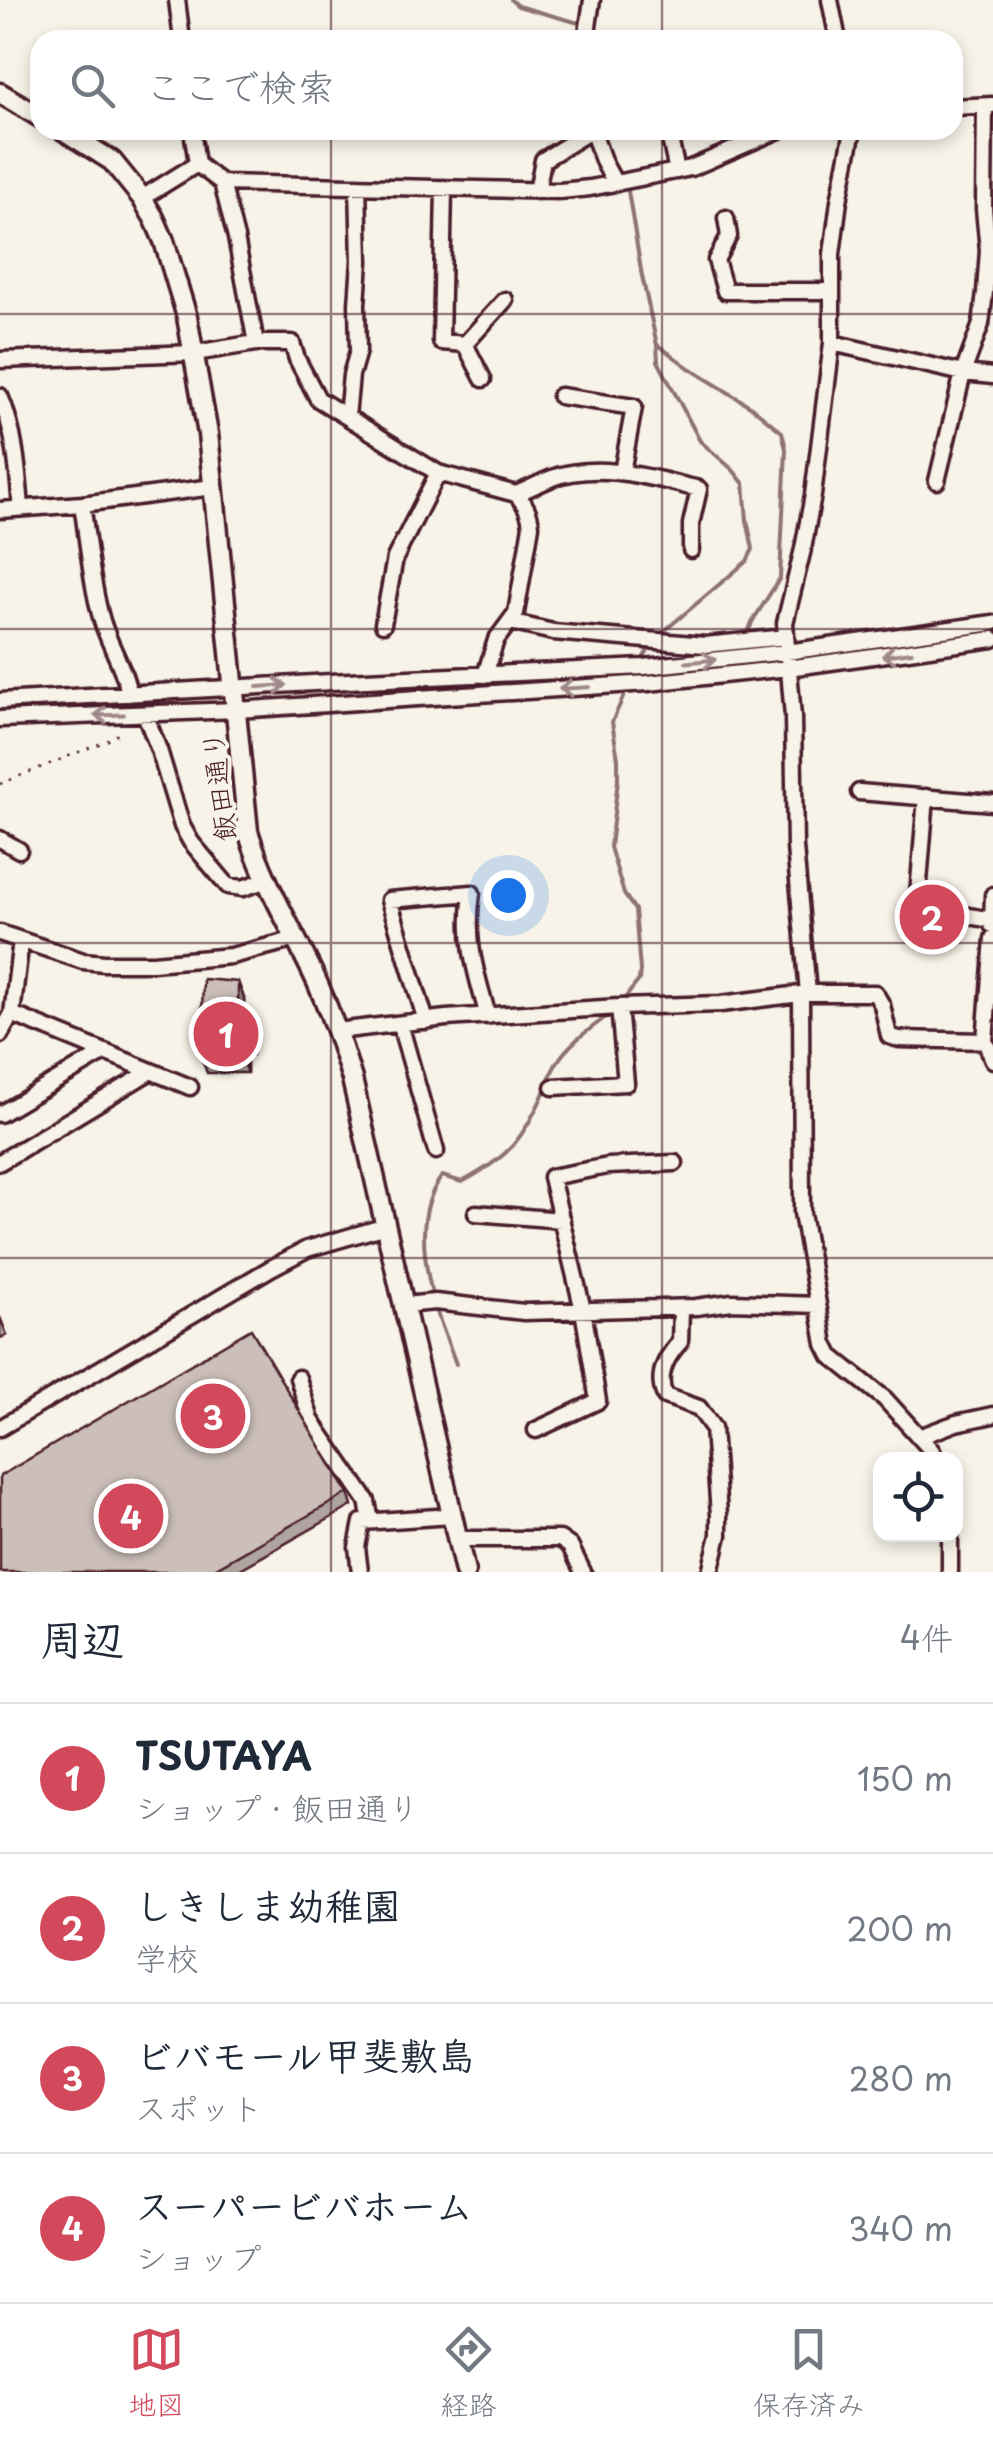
<!DOCTYPE html>
<html lang="ja">
<meta charset="utf-8">
<style>
:root{--surface:#fff;--page:#f6f6f7;--text:#1f2937;--muted:#747a83;--line:#e0e1e3;--accent:#d1495b}
body{margin:0;font-family:"Playpen Sans","Klee One",sans-serif;background:var(--page);color:var(--text)}
.controls{position:absolute;right:30px;bottom:30px;display:grid;overflow:hidden;border-radius:20px;box-shadow:0 5px 15px #0003}
.controls button{width:90px;height:90px;display:grid;place-items:center;padding:0;border:0;border-bottom:2px solid var(--line);background:var(--surface);color:var(--text);font:50px sans-serif}
.you{position:absolute;left:508px;top:895px;width:35px;height:35px;margin:-25px;border:8px solid #fff;border-radius:50%;background:#1a73e8;box-shadow:0 0 0 15px #1a73e833}
.badge{display:grid;place-items:center;width:65px;height:65px;border-radius:50%;background:var(--accent);color:#fff;font-size:32px;font-weight:700}
.pin{position:absolute;translate:-50% -50%;border:5px solid #fff;box-shadow:0 2px 10px #0006}
.list{margin:0;padding:0;list-style:none}
h2{display:flex;justify-content:space-between;align-items:center;height:130px;margin:0;padding:0 40px;font-size:42px}
h2 small{font-size:32px;font-weight:400;color:var(--muted)}
.list li{display:grid;grid-template-columns:65px 1fr auto;gap:30px;align-items:center;box-sizing:border-box;height:150px;padding:0 40px;border-top:2px solid var(--line)}
.list b{display:block;font-size:38px;white-space:nowrap}
.list p{margin:0;font-size:32px;white-space:nowrap;color:var(--muted)}
.list em{font-size:32px;font-style:normal;color:var(--muted)}
.icon{flex:none;width:55px;height:55px;fill:none;stroke:currentColor;stroke-width:2;stroke-linecap:round;stroke-linejoin:round}
.map{position:relative;flex:none;width:993px;height:1572px;overflow:hidden}
.search{position:absolute;background:var(--surface);box-shadow:0 5px 15px #0003;left:30px;right:30px;top:30px;height:110px;display:flex;align-items:center;gap:25px;box-sizing:border-box;padding:0 35px;border-radius:30px;color:var(--muted);font-size:38px}
.sheet{height:730px;background:var(--surface)}
nav{display:flex;justify-content:space-around;align-items:center;box-sizing:border-box;height:140px;border-top:2px solid var(--line);background:var(--surface);font-size:28px;color:var(--muted)}
nav a{display:grid;justify-items:center;gap:5px}
nav .on{color:var(--accent)}
.map>svg:first-child{display:block}
.lines{fill:none;stroke-linecap:round;stroke-linejoin:round}
.stream{stroke:#8e7275;stroke-width:4}
.minor-casing{stroke:#4a1f2b;stroke-width:21}
.major-casing{stroke:#4a1f2b;stroke-width:25}
.path{stroke:#4a1f2b;stroke-width:2.5;stroke-dasharray:2.5 8;stroke-linecap:butt}
.minor{stroke:#f7f3e8;stroke-width:14}
.major{stroke:#f7f3e8;stroke-width:18}
.wall{fill:#afa49f;stroke:#4a1f2b;stroke-width:2.5}
.shaded-wall{fill:#8f8682;stroke:#4a1f2b;stroke-width:2.5}
.building{fill:#ccbfb9;stroke:#4a1f2b;stroke-width:2.5}
.oneway{stroke:#a0898a}
.grid{fill:none;stroke:#4a1f2b;stroke-width:2.5;stroke-opacity:0.55}
.labels{text-anchor:middle;stroke-width:8;stroke-linejoin:round;paint-order:stroke}
.street-label{font-size:28px;fill:#4a1f2b;stroke:#f7f3e8}
</style>
<div class="map">
<svg width="993" height="1572" viewBox="0 0 993 1572">
<rect width="100%" height="100%" fill="#f7f3e8"/>
<filter id="ink" filterUnits="userSpaceOnUse"><feTurbulence type="fractalNoise" baseFrequency=".01" numOctaves="2"/><feDisplacementMap in="SourceGraphic" scale="20" xChannelSelector="R" yChannelSelector="G"/><feConvolveMatrix kernelMatrix="1 2 1 2 8 2 1 2 1" color-interpolation-filters="sRGB"/></filter>
<g filter="url(#ink)">
<g class="lines">
<path class="stream" d="M511,0L518,6L586,25
M607,154L628,191L642,276L657,345L658,361L700,441L733,470L744,484L747,520L753,549L747,561L657,637
M658,345L689,368L750,406L782,432L786,449L780,578L752,622L747,636
M641,662L651,645
M621,1003L639,980L640,970L635,910L624,894L610,847L618,780V759L612,722L627,689
M433,1298C423,1258 416,1211 442,1176L462,1182C507,1158 521,1142 542,1097C547,1085 551,1071 558,1061C572,1040 592,1028 611,1013
M435,1308L456,1364"/>
<g class="minor-casing">
<path id="minor" d="M177,0L182,40
M830,0L838,40
M586,40L592,0
M953,107L992,105
M192,130L197,164L222,183L560,191L590,188L691,168L779,130
M668,130L677,171
M222,183L236,238L256,343H292L297,359L318,399L438,473L516,494C525,504 530,512 531,526L516,613L496,640L485,675
M444,188L441,342L465,344L483,379
M537,191L543,160L592,130L604,163L615,183
M142,198L197,164
M726,218L729,236L716,260L725,291H832
M832,343L963,373L993,376
M465,344L505,300
M0,360L195,353L256,343
M0,396C15,431 18,470 21,508
M560,396L634,407L622,472
M347,417L351,375L358,351L357,304L360,261L358,186
M937,481L963,373L981,324L985,292L988,250L984,209L985,106
M516,494C528,489 540,483 552,478C600,461 652,478 699,489L691,524V550
M82,504C88,542 91,583 102,621C110,647 125,669 129,694
M0,510L82,504L213,487
M510,622L553,632L705,645L786,637
M383,624L395,558L438,473
M0,701L366,680L644,667L787,652L993,623
M145,714L159,750L182,826L191,842L228,886L243,888L267,880
M0,719L237,710L648,683L788,668L993,639
M859,792L993,803
M926,797L917,907L992,920
M0,839L19,850
M992,925L993,895
M0,933L83,961L104,963H153L231,956L296,939
M993,938L985,1041L993,1060
M808,993L795,847L793,717L785,623L803,549L813,495L832,343V254L839,201L853,130
M801,994L802,1213L825,1344L831,1356L885,1399L932,1451L936,1460
M12,1014L190,1087
M426,1021L389,900L472,893C465,941 475,970 488,1016
M400,1024L436,1151
M337,1031L446,1018L619,1007L721,1004L808,993H875L882,1005L889,1036L899,1039L985,1041
M0,1035L12,1014L21,940
M553,1087L626,1083L619,1007
M0,1114L105,1052
M0,1162L151,1071
M476,1213L562,1220
M404,1305L435,1302L524,1312L696,1307L732,1302L818,1305
M681,1308L680,1342C666,1357 656,1376 665,1396L699,1408L713,1428L719,1515V1535L710,1572
M298,1378L311,1420L367,1501L371,1521
M0,1428L271,1268L307,1249L386,1226
M536,1430L598,1401L583,1310L551,1177L608,1166L675,1163
M919,1437L956,1423L993,1415
M457,1539H560L570,1546L583,1572
M360,1572L357,1547L362,1522L452,1516
M950,1572V1534"/>
</g>
<g class="major-casing">
<path id="major" d="M0,93L40,117
M63,130L112,161L142,198L154,218L164,241L187,317L208,434L248,831C264,884 294,932 317,982C331,1014 342,1046 352,1079L465,1572"/>
</g>
<path class="path" d="M0,784L116,737L117,731"/>
<use href="#minor" class="minor"/>
<use href="#major" class="major"/>
</g>
<path class="wall" d="M238,982L244,998V1014L252,1030V1055H247V1073H207L201,1057Z
M0,1317L7,1335L0,1338Z
M348,1493L352,1506L235,1572H0Z"/>
<path class="shaded-wall" d="M238,982L244,998V1031L238,1014Z
M246,1014L252,1030V1055L246,1039Z
M241,1039L247,1055V1073L241,1057Z"/>
<path class="building" d="M203,979L238,982V1014H246V1039H241V1057H201Z
M251,1329L348,1493L209,1572H0V1476Z"/>
<defs><path id="oneway-shaft" d="M-6 0H5M1.5-3L5.5 0L1.5 3" fill="none" stroke-width="1.6" stroke-linecap="round" stroke-linejoin="round" transform="scale(2.5)"/></defs>
<g class="oneway">
<use href="#oneway-shaft" transform="translate(897 654) rotate(172)"/>
<use href="#oneway-shaft" transform="translate(701 661) rotate(-6)"/>
<use href="#oneway-shaft" transform="translate(272 686) rotate(-4)"/>
<use href="#oneway-shaft" transform="translate(574 688) rotate(177)"/>
<use href="#oneway-shaft" transform="translate(109 715) rotate(178)"/>
</g>
</g>
<path class="grid" d="M331,0V40M662,0V40M331,130V1572M662,130V1572M0,314H993M0,629H993M0,943H993M0,1258H993"/>
<g class="labels">
<g class="street-label">
<text transform="translate(219 786) rotate(-97)" y="10">飯田通り</text>
</g>
</g>
</svg>
<div class="controls">
<button><svg class="icon" aria-label="locate" viewBox="0 0 24 24"><circle cx="12" cy="12" r="6"/><path d="M12 2v4M12 18v4M2 12h4M18 12h4"/></svg></button>
</div>
<div class="you"></div>
<div class="pin badge" style="left:226px;top:1034px">1</div>
<div class="pin badge" style="left:932px;top:917px">2</div>
<div class="pin badge" style="left:213px;top:1416px">3</div>
<div class="pin badge" style="left:131px;top:1516px">4</div>
<div class="search"><svg class="icon" aria-label="search" viewBox="0 0 24 24"><circle cx="10" cy="10" r="6"/><path d="M15 15l6 6"/></svg>ここで検索</div>
</div>
<section class="sheet">
<h2>周辺<small>4件</small></h2>
<ul class="list">
<li><span class="badge">1</span><div><b>TSUTAYA</b><p>ショップ · 飯田通り</p></div><em>150 m</em></li>
<li><span class="badge">2</span><div><b>しきしま幼稚園</b><p>学校</p></div><em>200 m</em></li>
<li><span class="badge">3</span><div><b>ビバモール甲斐敷島</b><p>スポット</p></div><em>280 m</em></li>
<li><span class="badge">4</span><div><b>スーパービバホーム</b><p>ショップ</p></div><em>340 m</em></li>
</ul>
</section>
<nav>
<a class="on"><svg class="icon" aria-label="map" viewBox="0 0 24 24"><path d="M3 6l6-2 6 2 6-2v14l-6 2-6-2-6 2zM9 4v14M15 6v14"/></svg>地図</a>
<a><svg class="icon" aria-label="directions" viewBox="0 0 24 24"><path d="M12 3l9 9-9 9-9-9zM9 14v-3h6M13 9l2 2-2 2"/></svg>経路</a>
<a><svg class="icon" aria-label="saved" viewBox="0 0 24 24"><path d="M7 4h10v16l-5-4-5 4z"/></svg>保存済み</a>
</nav>
